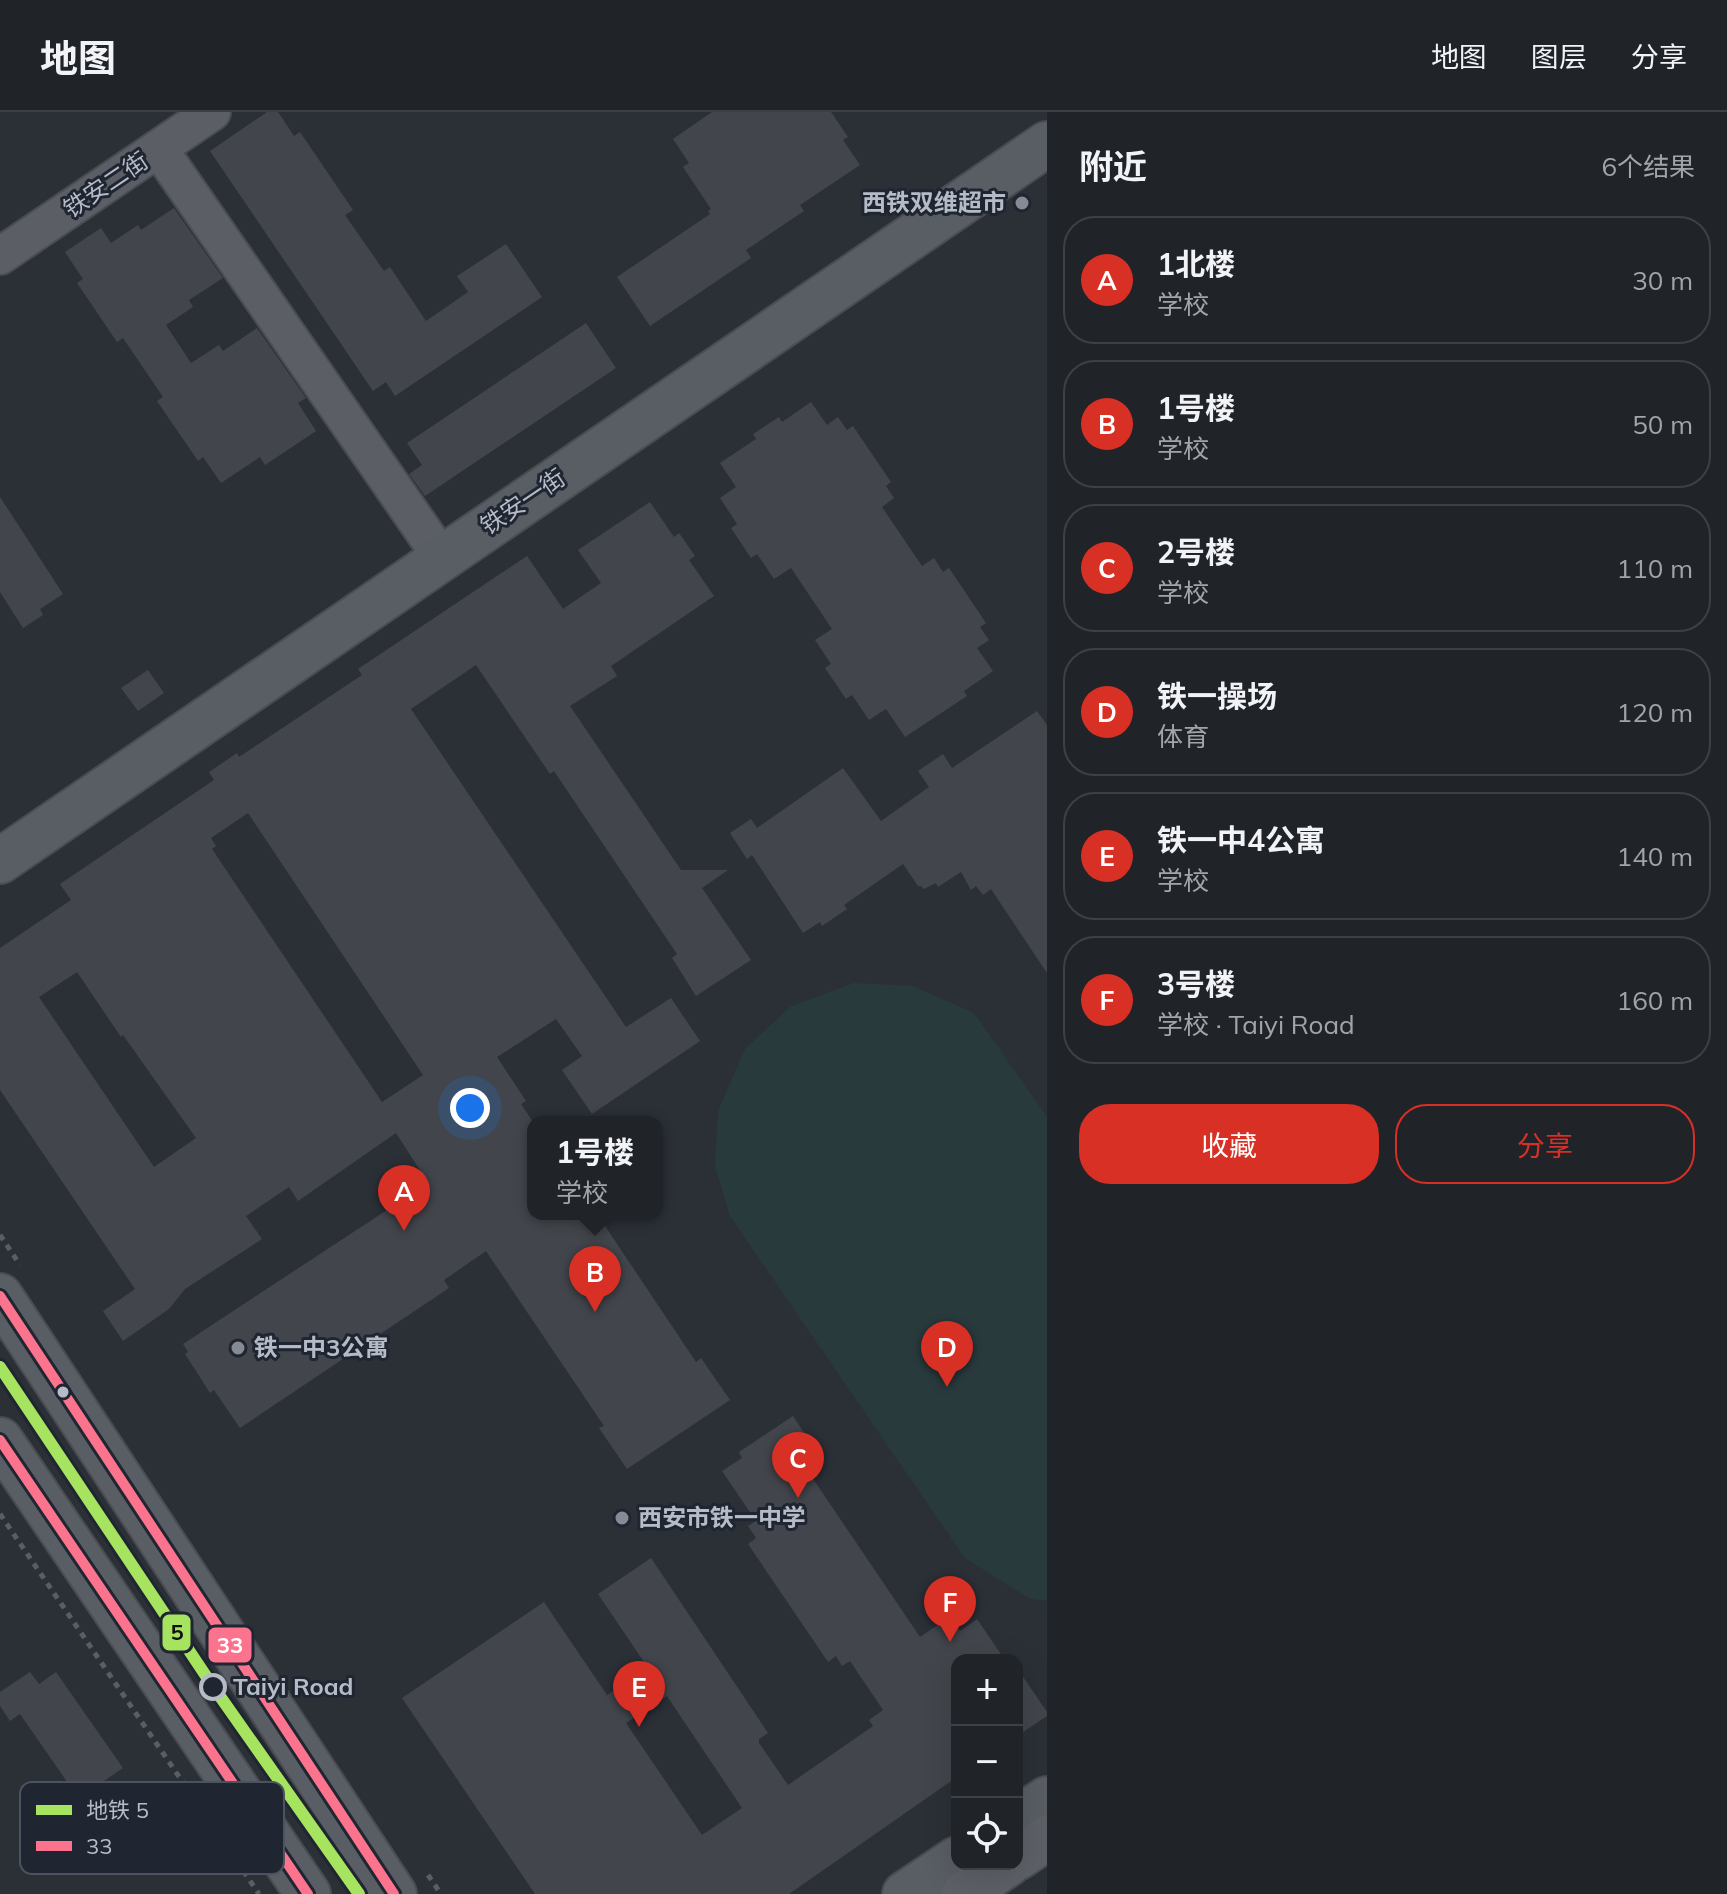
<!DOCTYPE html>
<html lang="zh">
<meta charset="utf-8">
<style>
:root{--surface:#202429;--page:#282c31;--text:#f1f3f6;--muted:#a2a4a8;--line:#3d4146;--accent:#d93025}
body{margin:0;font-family:Mulish,"Noto Sans SC",sans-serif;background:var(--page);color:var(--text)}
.controls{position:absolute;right:24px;bottom:24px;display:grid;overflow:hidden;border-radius:16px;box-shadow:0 8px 32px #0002}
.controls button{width:72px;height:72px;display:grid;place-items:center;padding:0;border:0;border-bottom:2px solid var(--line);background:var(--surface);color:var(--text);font:40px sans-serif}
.you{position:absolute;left:470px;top:996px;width:28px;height:28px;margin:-20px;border:6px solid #fff;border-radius:50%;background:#1a73e8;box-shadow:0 0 0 12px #1a73e833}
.badge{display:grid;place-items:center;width:52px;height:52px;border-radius:50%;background:var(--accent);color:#fff;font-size:26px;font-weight:700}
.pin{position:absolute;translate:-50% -66px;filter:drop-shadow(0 2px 4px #0008)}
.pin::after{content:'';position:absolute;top:42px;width:28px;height:24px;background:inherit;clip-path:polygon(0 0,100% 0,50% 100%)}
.popup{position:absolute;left:527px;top:1004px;width:136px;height:104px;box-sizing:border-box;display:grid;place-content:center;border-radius:16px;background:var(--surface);filter:drop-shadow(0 2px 6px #0005);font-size:26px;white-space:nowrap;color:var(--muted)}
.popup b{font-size:30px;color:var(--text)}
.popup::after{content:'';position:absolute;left:50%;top:100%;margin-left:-16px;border:16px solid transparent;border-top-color:var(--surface)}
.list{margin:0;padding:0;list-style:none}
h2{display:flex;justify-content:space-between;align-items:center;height:104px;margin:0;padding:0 32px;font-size:34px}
h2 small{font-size:26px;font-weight:400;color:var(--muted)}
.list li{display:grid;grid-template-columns:52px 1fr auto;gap:24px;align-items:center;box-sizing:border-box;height:128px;margin:0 16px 16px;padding:0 16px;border:2px solid var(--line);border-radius:32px}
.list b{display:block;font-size:30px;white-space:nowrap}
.list p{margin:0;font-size:26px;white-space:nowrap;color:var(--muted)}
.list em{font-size:26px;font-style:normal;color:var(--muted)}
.actions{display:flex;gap:16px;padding:24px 32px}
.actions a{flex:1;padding:18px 0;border:2px solid var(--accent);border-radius:32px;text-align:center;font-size:28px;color:var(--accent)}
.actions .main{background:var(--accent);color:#fff}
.icon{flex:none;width:44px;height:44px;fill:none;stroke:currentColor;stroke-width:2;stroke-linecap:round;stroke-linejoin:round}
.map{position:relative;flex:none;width:1047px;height:1782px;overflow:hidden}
header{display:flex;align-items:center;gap:48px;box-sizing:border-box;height:112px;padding:0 40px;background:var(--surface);border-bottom:2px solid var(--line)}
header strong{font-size:38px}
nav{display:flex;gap:44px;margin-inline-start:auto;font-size:28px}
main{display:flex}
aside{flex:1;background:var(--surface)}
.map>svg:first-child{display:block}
.green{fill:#293a3d}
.building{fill:#42464c;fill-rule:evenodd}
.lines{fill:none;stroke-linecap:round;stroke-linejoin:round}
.street-casing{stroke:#494c52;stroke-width:40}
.secondary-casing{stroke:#494c52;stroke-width:48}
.primary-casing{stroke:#494c54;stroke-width:48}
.path{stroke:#595e62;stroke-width:5;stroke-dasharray:6 6;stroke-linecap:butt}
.street{stroke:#5b5e65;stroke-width:36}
.secondary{stroke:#595d64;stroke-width:44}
.primary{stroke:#5d6167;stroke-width:44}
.bus-1-casing{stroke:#1f2631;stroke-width:16}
.bus-1{stroke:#fc738d;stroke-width:10}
.metro-1-casing{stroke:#1f2631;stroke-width:18}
.metro-1{stroke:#a6e35f;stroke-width:12}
.poi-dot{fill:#858b95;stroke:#1f2631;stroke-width:3}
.bus-dot{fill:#b6bcc7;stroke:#1f2631;stroke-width:3}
.stop-dot{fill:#1f2631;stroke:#b6bcc7;stroke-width:4}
.labels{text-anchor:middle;stroke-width:6;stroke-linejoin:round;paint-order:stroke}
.street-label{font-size:24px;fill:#b6bcc7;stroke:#1f2631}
.poi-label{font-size:24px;font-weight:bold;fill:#b6bcc7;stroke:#1f2631;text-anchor:start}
.stop-label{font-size:24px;font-weight:bold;fill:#b6bcc7;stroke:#1f2631;text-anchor:start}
.key{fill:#1f2631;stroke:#4c535e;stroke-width:2}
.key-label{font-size:22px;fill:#b6bcc7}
.line-badge{stroke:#1f2631;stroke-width:3}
.badge-label{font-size:22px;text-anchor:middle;font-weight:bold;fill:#fff}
.pale-badge-label{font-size:22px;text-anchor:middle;font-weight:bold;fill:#111}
</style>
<header>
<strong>地图</strong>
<nav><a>地图</a><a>图层</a><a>分享</a></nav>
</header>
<main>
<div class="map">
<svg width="1047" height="1782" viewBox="0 0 1047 1782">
<rect width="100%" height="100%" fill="#2b3037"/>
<path class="green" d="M854,871L913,874L974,901L1047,1005V1489L1029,1486L965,1446L730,1104L715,1054L718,999L745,937L790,895Z"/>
<path class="building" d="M267,0H278L294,24L300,20L353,98L345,103L384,159L390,155L426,209L468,180L457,164L506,132L542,185L395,284L386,270L373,279L210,39Z
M712,0H831L848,25L843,28L860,53L800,93L804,99L746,138L751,146L650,214L617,165L710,102L708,99L711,97L683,55L689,51L673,27Z
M174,96L223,166L189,188L193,195L166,213L191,251L219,233L223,239L257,216L306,286L298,291L316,319L265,353L260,345L221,371L203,345L198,349L157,289L163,285L123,226L117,230L77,171L83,167L65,140L101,116L111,131L138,113L141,118Z
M586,211L616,256L425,384L409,362L422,353L407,331Z
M811,290L827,313L838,305L847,318L853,314L891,370L886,374L894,386L882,395L922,454L934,446L943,460L949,456L986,511L980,515L989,528L977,536L993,559L964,579L967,584L905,625L886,597L869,608L852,583L846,587L825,556L831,552L815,528L832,517L791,456L774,467L757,442L751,446L731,416L737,412L720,386L736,375L720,351L756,327L753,322L779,305L782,310Z
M0,385L63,482L40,497L43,503L23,516L0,480Z
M650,390L674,425L679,421L695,444L689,448L714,484L611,554L617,564L570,594L681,758H728L702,776L751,848L696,884L672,846L677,842L554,659L550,662L476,553L411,597L626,915L671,886L700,929L592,1002L562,958L582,944L556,907L497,945L526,989L521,992L533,1010V1102H597L696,1250L701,1246L730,1288L627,1357L599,1316L604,1314L486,1139L444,1168L449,1176L240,1316L214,1278L210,1281L185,1242L188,1240L183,1232L393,1094L390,1090L425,1066L396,1021L298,1089L289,1075L246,1104L262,1127L185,1177L169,1197L123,1229L103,1199L135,1177L0,978V836L71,788L60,772L214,668L209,660L237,641L239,645L362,563L358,557L527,444L563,497L601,471L578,438ZM248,701L423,963L382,990L212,737L216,734L211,726ZM77,860L121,925L123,923L196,1026L154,1055L39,885Z
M148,558L164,581L138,599L121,576Z
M1037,599L1047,613V861L991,777L983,783L976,774L971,778L961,760L938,775L936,771L924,777L921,774H918L903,752L844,793L847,797L822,814L820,810L803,821L752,743L747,747L730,721L751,707L757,716L843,656L881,709L929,675L918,659L943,642L952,656Z
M793,1304L820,1345L805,1355L920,1525L951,1504L960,1519L977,1507L1005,1548H957V1665L789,1782H535L402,1586L544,1490L607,1583L648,1556L598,1482L651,1446L768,1621L759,1627V1631L788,1673L873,1614L869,1608L883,1598L850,1549L842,1554L836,1544L828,1550L748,1432L756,1426L748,1414L756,1409L722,1359L742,1346L739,1340ZM667,1584L742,1696L702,1723L626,1611Z
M1017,1556L1047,1600V1604L1017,1624Z
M30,1560L39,1572L56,1560L123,1656L104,1669L114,1684L76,1707L59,1682L70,1674L20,1602L10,1609L0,1594V1580Z"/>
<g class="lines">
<g class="street-casing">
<path id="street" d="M159,37L442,446
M0,144L212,0"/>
</g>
<g class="secondary-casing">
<path id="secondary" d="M0,749L1047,32
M0,1184L394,1782
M0,1328L308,1782
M1017,1707L1047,1687
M905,1782L957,1747"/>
</g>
<g class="primary-casing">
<path id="primary" d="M1017,1746L1047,1726
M964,1782L1008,1752"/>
</g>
<path class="path" d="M0,1123L20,1153
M0,1402L259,1782
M428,1763L441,1782"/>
<use href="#street" class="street"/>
<use href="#secondary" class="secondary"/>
<use href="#primary" class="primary"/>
<g class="bus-1-casing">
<path id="bus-1" d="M0,1184L394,1782
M0,1328L308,1782"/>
</g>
<use href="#bus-1" class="bus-1"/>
<g class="metro-1-casing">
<path id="metro-1" d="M0,1255L212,1573L359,1782"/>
</g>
<use href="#metro-1" class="metro-1"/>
</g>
<g class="poi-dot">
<circle cx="1022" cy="91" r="8"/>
<circle cx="238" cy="1236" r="8"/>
<circle cx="622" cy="1406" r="8"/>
</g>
<circle class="bus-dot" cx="63" cy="1280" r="7"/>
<circle class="stop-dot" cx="213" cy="1575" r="12"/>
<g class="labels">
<g class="street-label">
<text transform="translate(106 73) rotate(-34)" y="8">铁安二街</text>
<text transform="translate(523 390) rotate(-34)" y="8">铁安一街</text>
</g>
<g class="poi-label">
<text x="1006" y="99" text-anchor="end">西铁双维超市</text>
<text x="254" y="1244">铁一中3公寓</text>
<text x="638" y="1414">西安市铁一中学</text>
</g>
<g class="stop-label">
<text x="233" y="1583">Taiyi Road</text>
</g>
</g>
<rect x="20" y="1670" width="264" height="92" rx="12" class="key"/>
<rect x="36" y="1693" width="36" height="10" fill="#a6e35f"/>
<rect x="36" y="1729" width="36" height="10" fill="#fc738d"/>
<g class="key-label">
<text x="86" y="1706">地铁 5</text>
<text x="86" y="1742">33</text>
</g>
<g class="line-badge">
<rect x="161" y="1501" width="31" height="39" rx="8" fill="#a6e35f"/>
<rect x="207" y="1514" width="46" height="38" rx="8" fill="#fc738d"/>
</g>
<g class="badge-label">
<text x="230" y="1541">33</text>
</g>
<g class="pale-badge-label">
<text x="177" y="1528">5</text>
</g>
</svg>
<div class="controls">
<button>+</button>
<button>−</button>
<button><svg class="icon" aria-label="locate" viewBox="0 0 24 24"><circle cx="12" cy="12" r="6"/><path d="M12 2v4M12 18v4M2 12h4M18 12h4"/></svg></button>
</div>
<div class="you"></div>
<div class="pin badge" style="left:404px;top:1119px">A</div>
<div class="pin badge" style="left:595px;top:1200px">B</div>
<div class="popup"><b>1号楼</b>学校</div>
<div class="pin badge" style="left:798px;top:1386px">C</div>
<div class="pin badge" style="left:947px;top:1275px">D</div>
<div class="pin badge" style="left:639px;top:1615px">E</div>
<div class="pin badge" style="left:950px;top:1530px">F</div>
</div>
<aside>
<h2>附近<small>6个结果</small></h2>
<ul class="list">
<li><span class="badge">A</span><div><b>1北楼</b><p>学校</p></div><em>30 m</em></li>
<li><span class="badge">B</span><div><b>1号楼</b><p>学校</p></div><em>50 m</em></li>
<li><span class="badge">C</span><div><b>2号楼</b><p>学校</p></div><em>110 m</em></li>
<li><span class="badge">D</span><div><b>铁一操场</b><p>体育</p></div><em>120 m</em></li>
<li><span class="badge">E</span><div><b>铁一中4公寓</b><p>学校</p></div><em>140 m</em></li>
<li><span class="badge">F</span><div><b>3号楼</b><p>学校 · Taiyi Road</p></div><em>160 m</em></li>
</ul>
<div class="actions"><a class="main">收藏</a><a>分享</a></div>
</aside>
</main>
